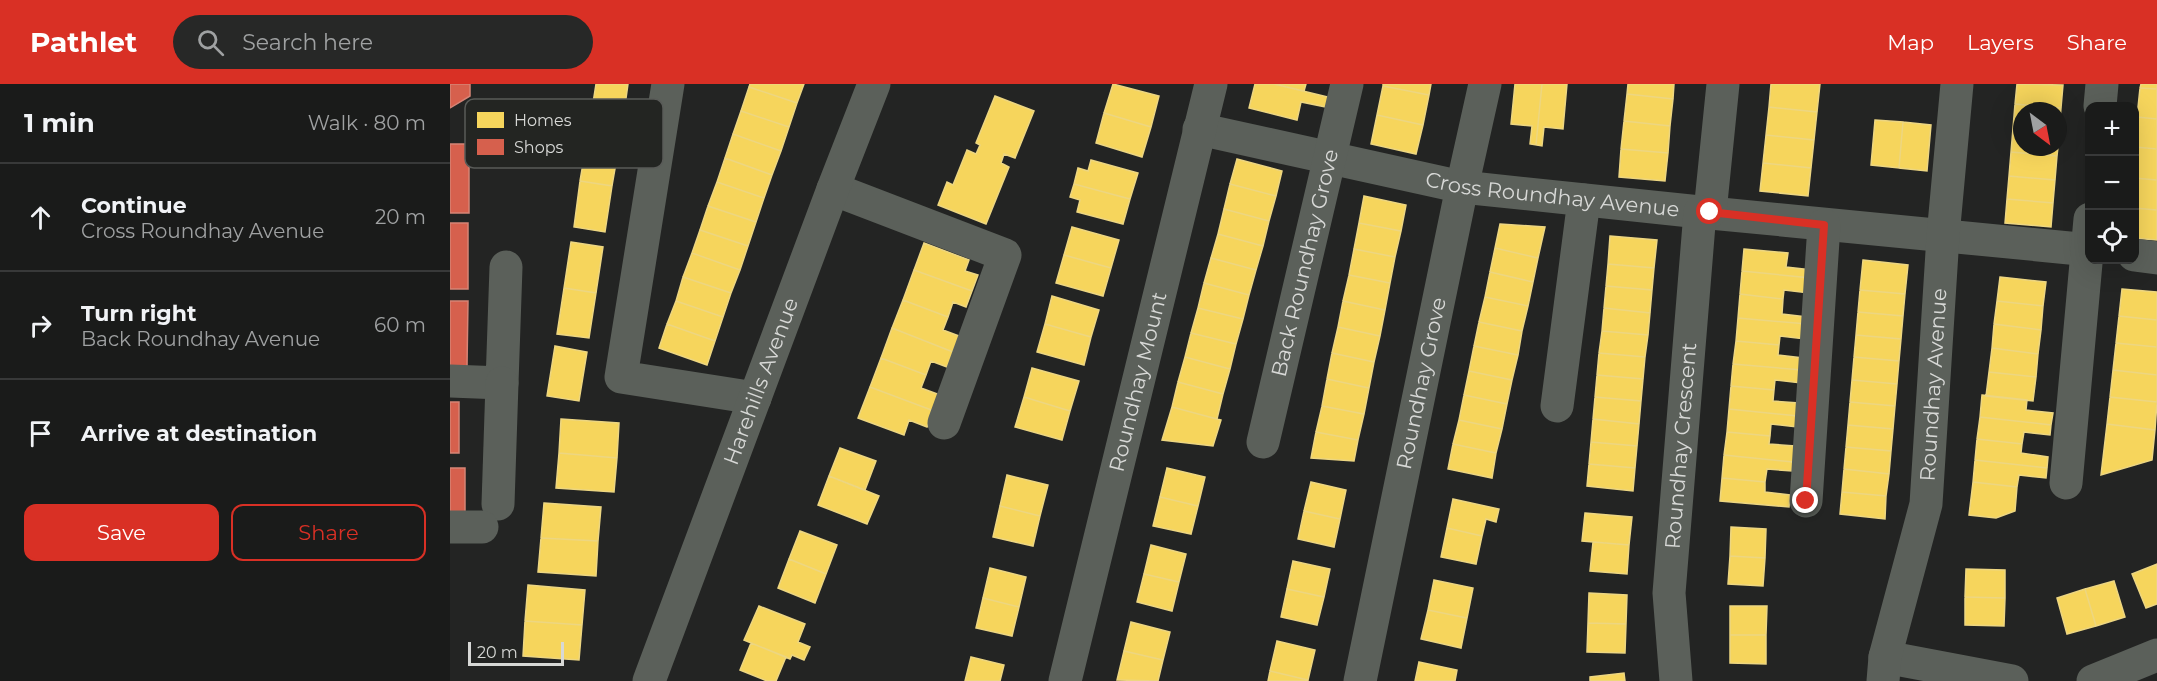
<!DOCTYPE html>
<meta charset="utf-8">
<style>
:root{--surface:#1a1b1a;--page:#272827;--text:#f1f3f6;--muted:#9fa1a2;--line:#383939;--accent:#d93025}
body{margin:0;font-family:Montserrat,sans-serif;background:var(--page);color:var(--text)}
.controls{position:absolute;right:18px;top:18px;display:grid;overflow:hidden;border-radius:12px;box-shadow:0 6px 24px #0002}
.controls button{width:54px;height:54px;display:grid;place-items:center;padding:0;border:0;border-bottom:2px solid var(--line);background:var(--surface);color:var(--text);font:30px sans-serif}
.compass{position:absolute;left:1563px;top:18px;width:54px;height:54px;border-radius:50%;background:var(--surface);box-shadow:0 6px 24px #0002;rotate:148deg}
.scale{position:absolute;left:18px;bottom:15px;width:96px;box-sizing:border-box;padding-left:6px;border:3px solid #d7d8d6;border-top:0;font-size:16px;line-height:21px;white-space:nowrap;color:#d7d8d6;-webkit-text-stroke:4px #232522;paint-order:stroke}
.stop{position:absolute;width:18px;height:18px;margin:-14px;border:4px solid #d93025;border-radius:50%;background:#fff}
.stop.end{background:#d93025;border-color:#fff;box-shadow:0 2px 6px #0008}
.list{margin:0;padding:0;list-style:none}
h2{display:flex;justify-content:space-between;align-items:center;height:78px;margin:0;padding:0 24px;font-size:26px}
h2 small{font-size:20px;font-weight:400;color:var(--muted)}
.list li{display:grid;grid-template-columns:39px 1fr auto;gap:18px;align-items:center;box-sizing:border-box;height:108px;padding:0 24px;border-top:2px solid var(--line)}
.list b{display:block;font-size:22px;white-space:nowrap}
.list p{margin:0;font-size:20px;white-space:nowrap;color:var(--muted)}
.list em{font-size:20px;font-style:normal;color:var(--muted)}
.actions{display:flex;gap:12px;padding:18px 24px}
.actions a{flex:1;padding:14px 0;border:2px solid var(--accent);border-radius:12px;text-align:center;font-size:21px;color:var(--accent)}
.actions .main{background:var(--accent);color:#fff}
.icon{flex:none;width:33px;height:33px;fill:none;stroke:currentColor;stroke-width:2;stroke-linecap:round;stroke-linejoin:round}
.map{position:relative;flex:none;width:1707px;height:597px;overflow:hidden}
header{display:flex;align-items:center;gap:36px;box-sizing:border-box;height:84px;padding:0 30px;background:var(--accent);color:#fff}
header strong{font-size:28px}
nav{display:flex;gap:33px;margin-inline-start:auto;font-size:21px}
.search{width:420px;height:54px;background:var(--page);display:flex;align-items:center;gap:15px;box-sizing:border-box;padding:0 21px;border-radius:33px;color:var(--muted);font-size:22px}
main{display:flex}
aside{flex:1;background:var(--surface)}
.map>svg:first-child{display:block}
.homes{fill:#f6d55c;stroke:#edd681;stroke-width:1.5}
.shops{fill:#d6604d;stroke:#d68476;stroke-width:1.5}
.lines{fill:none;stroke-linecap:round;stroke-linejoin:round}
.minor{stroke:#5b605a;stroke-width:33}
.route{stroke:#d93025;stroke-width:8}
.labels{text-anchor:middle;stroke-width:6;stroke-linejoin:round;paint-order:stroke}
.street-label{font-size:21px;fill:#d7d8d6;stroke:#232522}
.key{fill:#232522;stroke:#595b58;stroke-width:1.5}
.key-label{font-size:16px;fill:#d7d8d6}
</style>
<header>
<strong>Pathlet</strong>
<div class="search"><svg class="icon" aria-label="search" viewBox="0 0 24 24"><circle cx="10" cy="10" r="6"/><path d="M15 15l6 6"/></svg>Search here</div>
<nav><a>Map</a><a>Layers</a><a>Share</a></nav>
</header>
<main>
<aside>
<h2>1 min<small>Walk · 80 m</small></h2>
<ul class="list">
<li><svg class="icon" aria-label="ahead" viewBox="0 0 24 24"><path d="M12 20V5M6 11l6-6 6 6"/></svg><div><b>Continue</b><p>Cross Roundhay Avenue</p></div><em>20 m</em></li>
<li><svg class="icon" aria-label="right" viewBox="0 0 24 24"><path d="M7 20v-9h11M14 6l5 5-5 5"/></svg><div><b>Turn right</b><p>Back Roundhay Avenue</p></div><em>60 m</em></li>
<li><svg class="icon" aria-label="arrive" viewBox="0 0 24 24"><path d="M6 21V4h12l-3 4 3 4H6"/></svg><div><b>Arrive at destination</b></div></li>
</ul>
<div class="actions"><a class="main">Save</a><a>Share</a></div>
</aside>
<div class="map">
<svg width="1707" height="597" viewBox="0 0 1707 597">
<rect width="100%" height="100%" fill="#232423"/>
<path class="homes" d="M146,0H178L172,43L140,38Z
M300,0H354L347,19L299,3Z
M663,0L709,12L701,43L654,29Z
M805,0H824L878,13L876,23L851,18L847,36L799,24Z
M824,0H856L854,7Z
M933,0H981L979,11L933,2Z
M1065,0H1092L1086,61L1080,60L1082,42L1061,40Z
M1092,0H1117L1113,45L1094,43L1092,62L1086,61Z
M1178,0H1224L1223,15L1177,10Z
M1321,0H1370L1367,28L1319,23Z
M1567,0L1613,1L1611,24L1565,20Z
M1691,0H1707V5L1690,4Z
M933,2L979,11L973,41L927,31Z
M299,3L347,19L339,43L291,27Z
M1690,4L1707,5V35L1687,33Z
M1177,10L1223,15L1220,42L1174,37Z
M545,12L584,27L565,74L554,70L551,79L559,83L536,140L488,121L497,98L503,101L517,66L526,70L530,61L526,59Z
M1565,20L1611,24L1609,48L1608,27H1572V45L1563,44Z
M1319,23L1367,28L1364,56L1316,51Z
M291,27L339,43L331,67L283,50Z
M654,29L701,43L692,73L646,59Z
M927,31L973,41L966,70L921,60Z
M1687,33L1707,35V65L1685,63Z
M1425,36L1453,38L1449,84L1421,81Z
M1174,37L1220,42L1218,69L1171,65Z
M1453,38L1481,41L1477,87L1449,84Z
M1563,44L1572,45V63H1608L1607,72L1561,68Z
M283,50L331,67L322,91L275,74Z
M138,51L170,56L162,102L130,97Z
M1316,51L1364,56L1361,84L1313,79Z
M1685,63L1707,65V96L1684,94Z
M1171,65L1218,69L1215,97L1169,93Z
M1561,68L1607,72L1605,96L1559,92Z
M275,74L322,91L314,114L267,98Z
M787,75L832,87L826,112L780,100Z
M641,76L688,89L680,115L624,100L628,84L638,87Z
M1313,79L1361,84L1358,112L1310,107Z
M1559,92L1605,96L1603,119L1557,115Z
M1684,94L1707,96V126L1684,124Z
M130,97L162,102L155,148L124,143Z
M267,98L314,114L306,138L258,122Z
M624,100L680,115L673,140L627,128L630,116L620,113Z
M780,100L826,112L819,137L774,125Z
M914,112L956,121L951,147L909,139Z
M1557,115L1603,119L1601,143L1555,139Z
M258,122L306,138L298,162L250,146Z
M1684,124L1707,126V156L1684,154Z
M774,125L819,137L813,162L768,150Z
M909,139L951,147L945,173L904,165Z
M1050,140L1095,143L1088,174L1045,164Z
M622,143L669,156L661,184L614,171Z
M250,146L298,162L290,186L242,169Z
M768,150L813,162L806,186L761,174Z
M1160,152L1207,156L1204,184L1158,180Z
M121,158L153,163L146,209L114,204Z
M474,159L519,176L515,187L528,191L522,207L464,186Z
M1045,164L1088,174L1083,198L1040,188Z
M904,165L945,173L940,199L899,191Z
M1294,165L1338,169L1336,183L1362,186L1361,194L1292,187Z
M242,169L290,186L281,209L233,193Z
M614,171L661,184L653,212L606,199Z
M761,174L806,186L799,211L754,199Z
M1413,176L1458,181L1455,210L1410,206Z
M1158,180L1204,184L1202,206L1156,202Z
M464,186L522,207L516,223L503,218L498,233L453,216Z
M1292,187L1361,194L1359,209L1334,206L1333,215L1290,210Z
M1040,188L1083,198L1078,222L1035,213Z
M899,191L940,199L935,226L893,217Z
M233,193L281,209L273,233L226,217Z
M1550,193L1596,198L1593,222L1547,217Z
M754,199L799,211L793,235L748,224Z
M1156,202L1202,206L1200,229L1154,224Z
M114,204L146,209L139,254L107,250Z
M1672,205L1707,208V236L1669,232Z
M1410,206L1455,210L1453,232L1408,228Z
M1290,210L1333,215L1332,230L1357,233V240L1288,234Z
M602,212L649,226L641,253L595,240Z
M1035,213L1078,222L1072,247L1029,238Z
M453,216L498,233L493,246L509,252L503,268L442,244Z
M226,217L273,233L265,257L217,240Z
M893,217L935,226L930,252L888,243Z
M1547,217L1593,222L1591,246L1544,240Z
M748,224L793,235L786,260L741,249Z
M1154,224L1200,229L1198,251L1152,247Z
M1408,228L1453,232L1451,255L1406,251Z
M1669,232L1707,236V263L1666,259Z
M1288,234L1357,240L1355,255L1330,252L1329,261L1286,257Z
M1029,238L1072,247L1068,271L1024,262Z
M217,240L265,257L257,281L209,264Z
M595,240L641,253L634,281L587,268Z
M1544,240L1591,246L1588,270L1542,264Z
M888,243L930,252L924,278L882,269Z
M442,244L503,268L497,283L481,277L476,291L431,274Z
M1152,247L1198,251L1195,273L1149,269Z
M741,249L786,260L780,285L735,273Z
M1406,251L1451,255L1449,277L1404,273Z
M1286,257L1329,261L1328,271L1353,274L1352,286L1283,280Z
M1666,259L1707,263V291L1663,286Z
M105,262L137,268L129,317L97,312Z
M1024,262L1068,271L1062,296L1019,287Z
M1542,264L1588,270L1586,293L1539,288Z
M882,269L924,278L919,304L877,295Z
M1149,269L1195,273L1193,295L1147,291Z
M735,273L780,285L773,310L728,298Z
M1404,273L1449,277L1447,300L1402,296Z
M431,274L476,291L471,304L490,311L484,327L420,303Z
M1283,280L1352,286L1351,299L1325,296L1324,306L1281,302Z
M582,284L629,297L620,327L574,313Z
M1663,286L1707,291V318L1660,313Z
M1019,287L1062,296L1057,320L1014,311Z
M1539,288L1586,293L1583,317L1536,312Z
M1147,291L1193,295L1191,317L1145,313Z
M877,295L919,304L914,330L872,322Z
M1402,296L1447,300L1445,322L1400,318Z
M728,298L773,310L767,335L722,323Z
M1281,302L1324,306L1323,317L1349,319L1348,332L1279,325Z
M420,303L484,327L477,343L459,336L454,351L408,334Z
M1014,311L1057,320L1052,345L1009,336Z
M1532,311L1577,316L1576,326L1603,329L1601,341L1530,333Z
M574,313L620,327L612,356L565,343Z
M1145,313L1191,317L1189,340L1143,335Z
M1660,313L1707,318L1705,346L1657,340Z
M1400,318L1445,322L1443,345L1398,341Z
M872,322L914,330L908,356L866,348Z
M722,323L771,336L763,362L712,356Z
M1279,325L1348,332L1347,343L1321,340L1320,352L1277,348Z
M1530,333L1601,341L1600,351L1574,348L1572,360L1527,355Z
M111,335L169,339L167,374L109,369Z
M1143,335L1189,340L1187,362L1141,358Z
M1009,336L1052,345L1046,369L1003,360Z
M1657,340L1705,346L1702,376L1651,391Z
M1398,341L1443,345L1441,367L1396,363Z
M866,348L908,356L904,377L861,374Z
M1277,348L1320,352L1319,360L1345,362L1343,378L1274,371Z
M1527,355L1572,360L1571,369L1598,373L1597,384L1525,376Z
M1141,358L1187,362L1185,384L1139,380Z
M1003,360L1046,369L1042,394L998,385Z
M1396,363L1441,367L1439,390L1394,385Z
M390,364L426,377L415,406L379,392Z
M109,369L167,374L164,408L106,404Z
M1274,371L1343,378L1342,387L1317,385L1315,398L1272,394Z
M1525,376L1597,384L1596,394L1569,391L1567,403L1523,398Z
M1139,380L1185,384L1183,407L1137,402Z
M717,384L755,393L748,422L710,413Z
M1394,385L1439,390L1436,412L1392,408Z
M557,391L598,401L590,432L550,422Z
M379,392L429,412L417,440L368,421Z
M1272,394L1315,398V408L1340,411L1339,423L1270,417Z
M861,398L896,406L890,435L854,427Z
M1523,398L1567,403L1565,427L1546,434L1519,431Z
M1392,408L1436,412L1435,435L1390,430Z
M710,413L748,422L741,450L703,442Z
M1003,415L1049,425L1046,438L1036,435L1032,452L997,444Z
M94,419L151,423L148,457L91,454Z
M550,422L590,432L583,462L543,453Z
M854,427L890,435L884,463L848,455Z
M1135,429L1182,433L1179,461L1132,457Z
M1281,443L1316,445L1315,474L1280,472Z
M997,444L1032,452L1026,480L991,473Z
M350,447L387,461L376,490L339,475Z
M91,454L148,457L146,492L88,488Z
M1143,458L1179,461L1177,490L1140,487Z
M701,461L736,470L729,498L694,490Z
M1280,472L1315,474L1313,502L1278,500Z
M339,475L376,490L365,519L328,504Z
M843,477L880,485L874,513L837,505Z
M1707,480V520L1696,524L1682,490Z
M540,484L576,493L569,523L533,514Z
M1516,485L1555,486V514L1515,513Z
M694,490L729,498L722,527L687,518Z
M984,496L1023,504L1017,534L978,526Z
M1664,497L1675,533L1646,542L1635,505Z
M78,501L135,506L132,541L75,537Z
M837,505L874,513L867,541L831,533Z
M1635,505L1646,542L1617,550L1607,514Z
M1139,509L1177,511L1176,540L1138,539Z
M1515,513L1555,514L1554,542L1515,541Z
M533,514L569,523L562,552L526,544Z
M309,522L355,540L348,558L360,563L354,576L342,571L340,575L294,556Z
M1280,522H1317L1316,551H1280Z
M978,526L1017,534L1011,564L971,555Z
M75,537L132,541L129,576L73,572Z
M681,538L720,548L713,576L674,567Z
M1138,539L1176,540L1175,569L1137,568Z
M1280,551H1316V580L1280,579Z
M827,557L865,566L858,596L820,587Z
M301,559L336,573L326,597H317L290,586Z
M674,567L713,576L708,597L667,596Z
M521,573L554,581L550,597H515Z
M969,578L1007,586L1005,597H965Z
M820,587L858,596V597H818Z
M1174,589L1175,597H1140V593Z"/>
<path class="shops" d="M0,0H20V12L0,24Z
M0,60H19V129H0Z
M0,139H18V205H0Z
M0,217H18L17,283H0Z
M0,318H9V369H0Z
M0,384H15V434H0Z"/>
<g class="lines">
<g class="minor">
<path d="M218,0L171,293L305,314"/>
<path d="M1650,22L1652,0"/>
<path id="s1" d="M749,45L1012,103L1250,128L1640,166"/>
<path d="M383,105L555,171L494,339"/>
<path d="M1260,128L1273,0"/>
<path d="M1684,171L1707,174"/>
<path d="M0,297L52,299L56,183"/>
<path d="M1107,322L1134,116"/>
<path id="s2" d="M813,358L897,0"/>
<path d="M1616,399L1640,135"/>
<path d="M1356,417L1374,141"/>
<path d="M48,420L52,299"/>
<path d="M0,443H32"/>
<path d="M1435,573L1562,597"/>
<path id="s3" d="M199,597L383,105L424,0"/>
<path id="s4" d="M615,597L761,0"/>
<path id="s5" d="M910,597L1012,103L1035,0"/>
<path id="s6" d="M1226,597L1219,509L1250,128"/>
<path id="s7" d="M1433,597L1435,573L1476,420L1493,152L1507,0"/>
<path d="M1643,597L1707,571"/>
</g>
</g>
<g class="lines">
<path class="route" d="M1260,128L1374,141L1356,417"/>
</g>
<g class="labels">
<g class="street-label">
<text dy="7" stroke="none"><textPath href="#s1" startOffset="360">Cross Roundhay Avenue</textPath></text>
<text dy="7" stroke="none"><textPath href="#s2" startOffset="184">Back Roundhay Grove</textPath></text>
<text dy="7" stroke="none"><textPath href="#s3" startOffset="320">Harehills Avenue</textPath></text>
<text dy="7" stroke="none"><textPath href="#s4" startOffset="308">Roundhay Mount</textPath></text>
<text dy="7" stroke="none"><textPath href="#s5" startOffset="304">Roundhay Grove</textPath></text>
<text dy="7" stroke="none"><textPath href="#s7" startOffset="302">Roundhay Avenue</textPath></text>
<text dy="7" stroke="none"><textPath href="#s6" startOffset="236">Roundhay Crescent</textPath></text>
</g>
</g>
<rect x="15" y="15" width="198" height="69" rx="9" class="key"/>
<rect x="27" y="28" width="27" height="16" fill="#f6d55c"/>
<rect x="27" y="55" width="27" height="16" fill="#d6604d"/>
<g class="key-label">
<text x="64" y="42">Homes</text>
<text x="64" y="69">Shops</text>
</g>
</svg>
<div class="controls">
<button>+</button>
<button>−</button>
<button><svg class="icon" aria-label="locate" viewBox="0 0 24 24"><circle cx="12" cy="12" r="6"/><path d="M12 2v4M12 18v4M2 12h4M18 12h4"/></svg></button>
</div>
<svg class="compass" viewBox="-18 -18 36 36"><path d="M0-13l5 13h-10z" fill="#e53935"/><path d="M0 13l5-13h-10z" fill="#9fa1a2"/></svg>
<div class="scale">20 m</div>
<div class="stop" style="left:1260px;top:128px"></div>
<div class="stop end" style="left:1356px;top:417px"></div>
</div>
</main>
